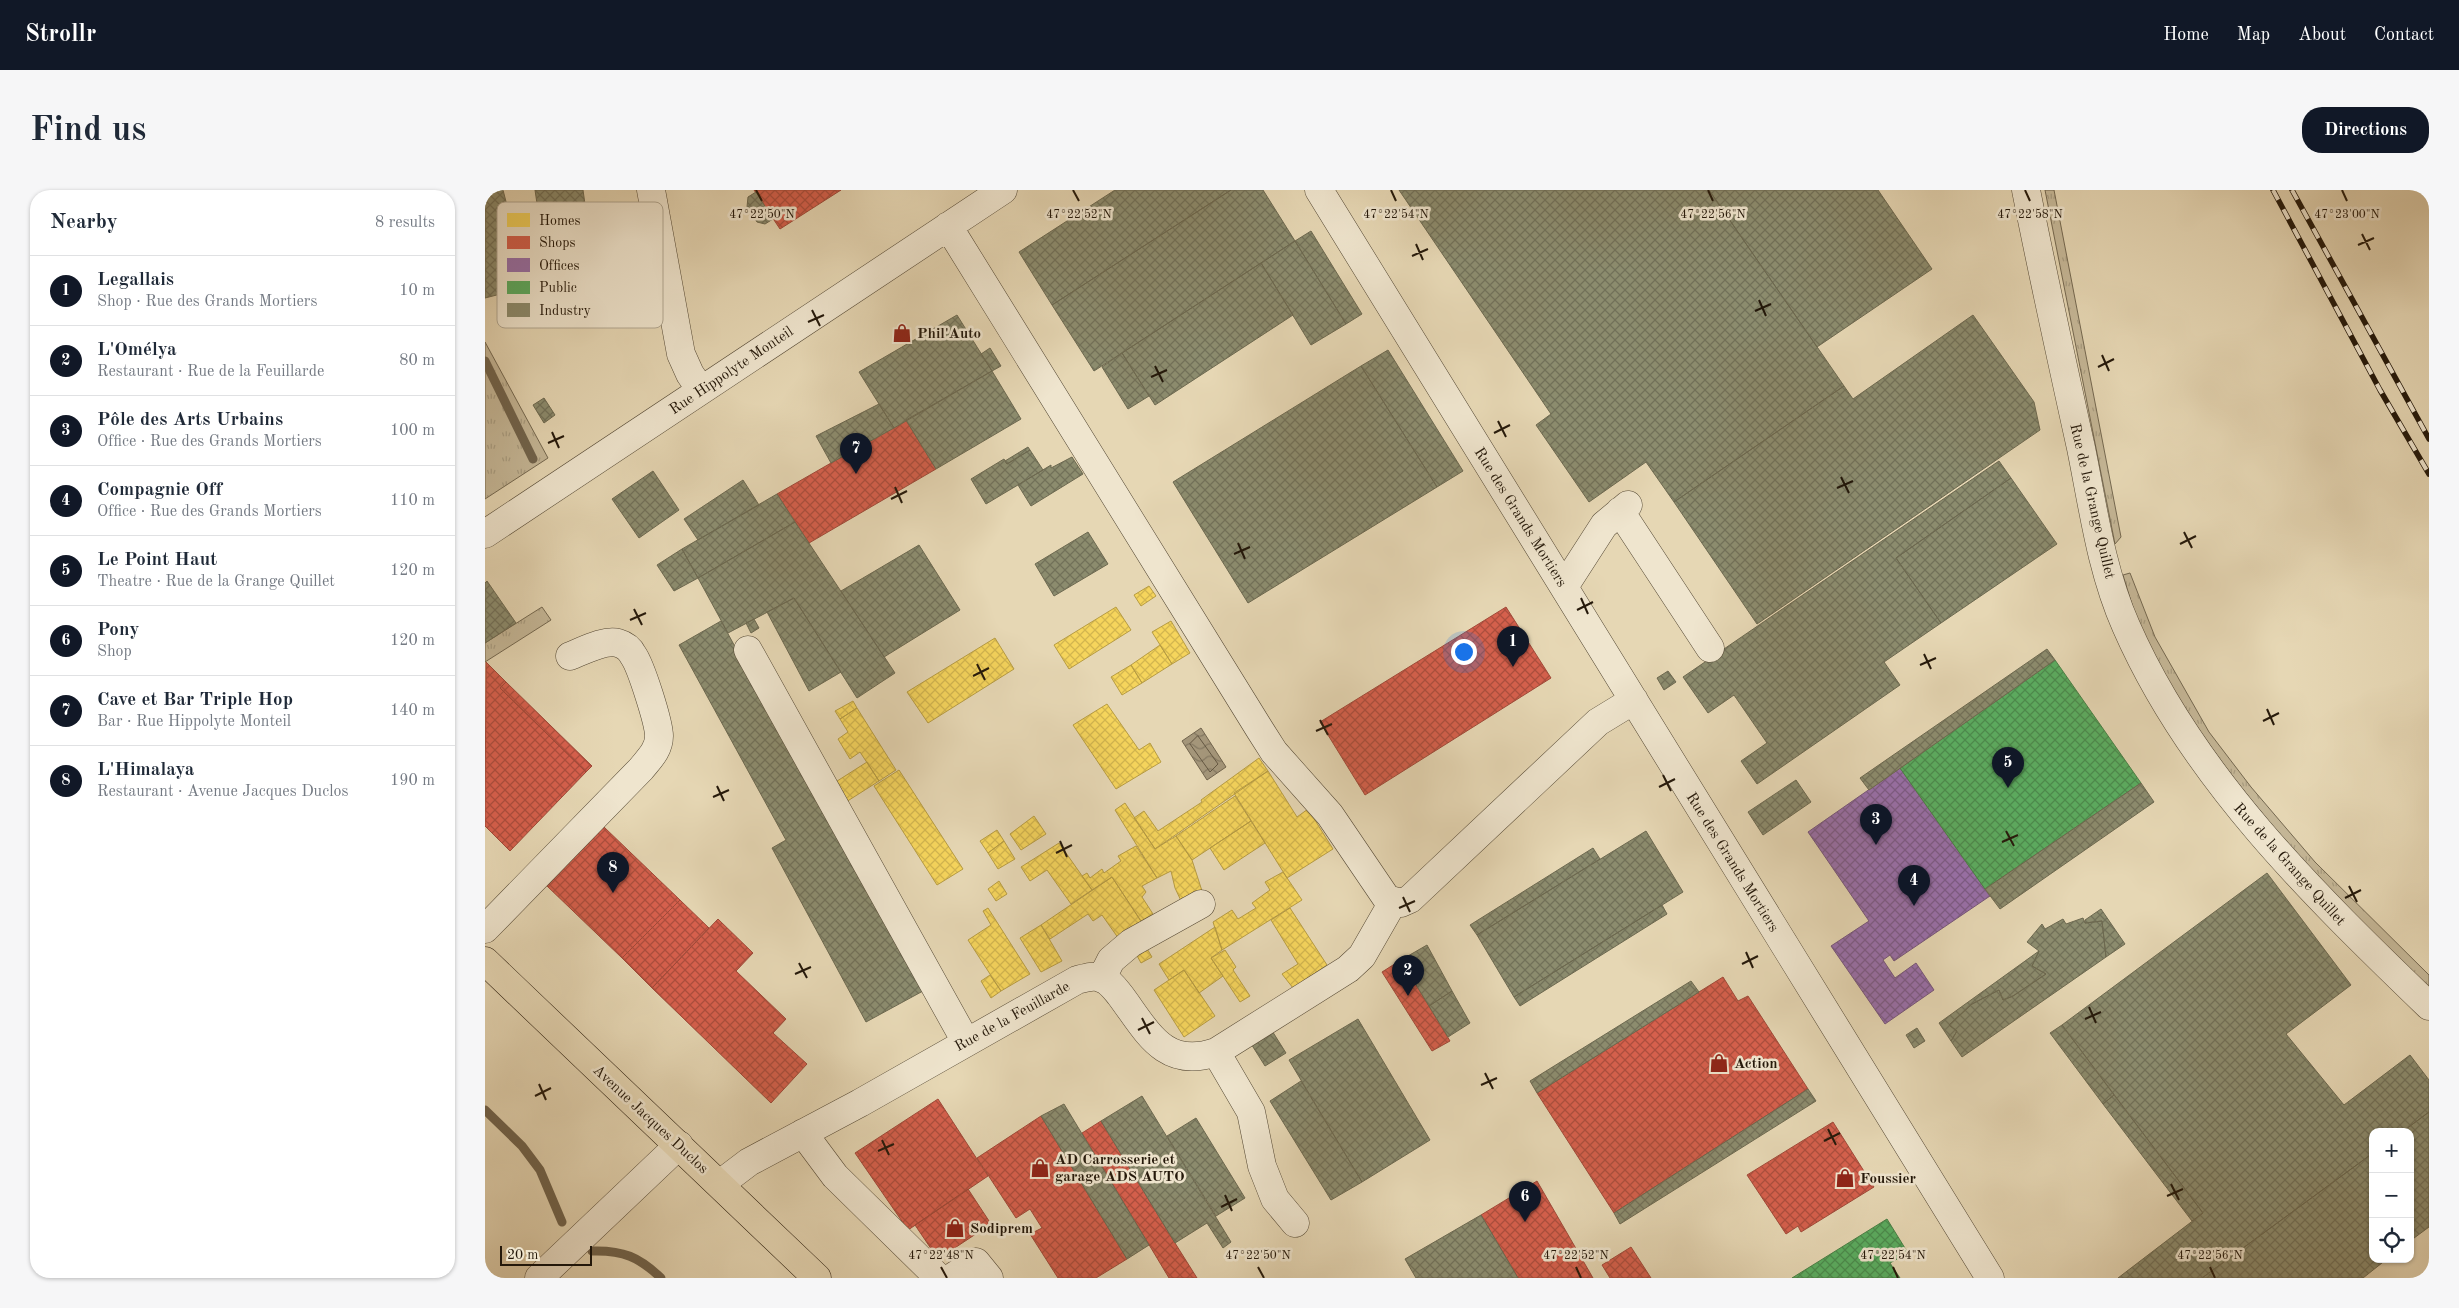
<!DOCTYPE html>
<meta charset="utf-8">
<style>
:root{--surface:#fff;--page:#f6f6f7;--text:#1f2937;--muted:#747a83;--line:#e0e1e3;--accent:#111827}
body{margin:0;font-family:"Old Standard TT",serif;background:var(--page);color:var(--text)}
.controls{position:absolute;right:15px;bottom:15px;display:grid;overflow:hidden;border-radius:10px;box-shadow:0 1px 4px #0004}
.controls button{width:45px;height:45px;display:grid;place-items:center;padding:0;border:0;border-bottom:1px solid var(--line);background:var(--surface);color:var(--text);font:25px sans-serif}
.scale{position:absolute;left:15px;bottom:12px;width:92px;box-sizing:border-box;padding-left:5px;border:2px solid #24180a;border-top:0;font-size:14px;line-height:18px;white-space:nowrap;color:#24180a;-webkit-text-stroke:4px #efe5ce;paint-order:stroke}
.you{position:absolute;left:978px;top:461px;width:18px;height:18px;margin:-12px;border:4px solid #fff;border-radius:50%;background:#1a73e8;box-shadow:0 0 0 8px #1a73e833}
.badge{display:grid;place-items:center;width:32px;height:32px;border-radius:50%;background:var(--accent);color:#fff;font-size:16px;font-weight:700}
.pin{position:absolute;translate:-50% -41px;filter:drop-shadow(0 1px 2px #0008)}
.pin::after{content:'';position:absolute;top:26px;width:18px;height:15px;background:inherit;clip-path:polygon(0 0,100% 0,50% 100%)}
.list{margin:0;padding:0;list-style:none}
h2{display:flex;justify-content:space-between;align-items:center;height:65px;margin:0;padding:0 20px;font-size:21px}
h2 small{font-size:16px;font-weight:400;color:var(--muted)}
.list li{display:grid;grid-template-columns:32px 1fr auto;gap:15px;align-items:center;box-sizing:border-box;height:70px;padding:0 20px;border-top:1px solid var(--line)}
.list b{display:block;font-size:19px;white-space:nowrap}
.list p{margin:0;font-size:16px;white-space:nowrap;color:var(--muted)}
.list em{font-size:16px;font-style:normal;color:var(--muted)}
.icon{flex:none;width:28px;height:28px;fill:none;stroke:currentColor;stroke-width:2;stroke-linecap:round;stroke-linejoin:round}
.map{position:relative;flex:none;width:1944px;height:1088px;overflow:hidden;border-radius:20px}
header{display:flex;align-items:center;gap:30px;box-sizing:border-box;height:70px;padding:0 25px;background:var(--accent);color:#fff}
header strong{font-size:24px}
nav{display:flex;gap:28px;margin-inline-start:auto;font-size:18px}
.intro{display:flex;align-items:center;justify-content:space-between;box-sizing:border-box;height:120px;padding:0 30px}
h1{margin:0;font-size:35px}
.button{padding:12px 22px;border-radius:20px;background:var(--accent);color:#fff;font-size:18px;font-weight:700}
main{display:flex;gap:30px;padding:0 30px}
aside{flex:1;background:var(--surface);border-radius:20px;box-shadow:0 1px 4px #0004}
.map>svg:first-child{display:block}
.grass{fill:url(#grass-tufts);stroke:#746850}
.water{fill:url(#water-waves);stroke:#71644d}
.homes{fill:url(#homes-cross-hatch);stroke:#b79c43}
.shops{fill:url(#shops-cross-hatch);stroke:#a14a39}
.offices{fill:url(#offices-cross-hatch);stroke:#76567b}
.public{fill:url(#public-cross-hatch);stroke:#4a8147}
.industry{fill:url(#industry-cross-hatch);stroke:#6d6950}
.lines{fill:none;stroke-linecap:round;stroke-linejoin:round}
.shore{stroke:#645742;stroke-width:1}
.stream{stroke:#71644d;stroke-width:9}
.minor-casing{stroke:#544834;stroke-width:29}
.major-casing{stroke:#24180a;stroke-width:29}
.minor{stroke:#efe5ce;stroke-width:28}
.major{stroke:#e6d7b4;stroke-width:28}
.rail-casing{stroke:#24180a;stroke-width:5.5}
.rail{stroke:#efe5ce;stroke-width:4;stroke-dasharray:11;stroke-linecap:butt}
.ticks{fill:none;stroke:#24180a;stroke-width:2}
.labels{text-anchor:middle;stroke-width:5;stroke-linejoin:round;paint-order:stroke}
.poi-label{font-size:15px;font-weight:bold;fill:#24180a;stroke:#efe5ce;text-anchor:start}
.street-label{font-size:15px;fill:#24180a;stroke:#efe5ce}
.key{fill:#efe5ce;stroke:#b2a893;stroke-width:1}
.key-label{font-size:14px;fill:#24180a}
.ticks-label{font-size:12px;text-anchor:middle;fill:#24180a;stroke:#efe5ce;stroke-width:5;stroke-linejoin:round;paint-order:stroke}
</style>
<header>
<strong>Strollr</strong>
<nav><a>Home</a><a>Map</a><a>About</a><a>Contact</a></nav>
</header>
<div class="intro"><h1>Find us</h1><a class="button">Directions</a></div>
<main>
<aside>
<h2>Nearby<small>8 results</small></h2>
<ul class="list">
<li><span class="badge">1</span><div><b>Legallais</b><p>Shop · Rue des Grands Mortiers</p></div><em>10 m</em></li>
<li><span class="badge">2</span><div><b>L'Omélya</b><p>Restaurant · Rue de la Feuillarde</p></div><em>80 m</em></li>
<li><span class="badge">3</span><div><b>Pôle des Arts Urbains</b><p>Office · Rue des Grands Mortiers</p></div><em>100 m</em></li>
<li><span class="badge">4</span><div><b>Compagnie Off</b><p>Office · Rue des Grands Mortiers</p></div><em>110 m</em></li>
<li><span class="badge">5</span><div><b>Le Point Haut</b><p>Theatre · Rue de la Grange Quillet</p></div><em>120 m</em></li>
<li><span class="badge">6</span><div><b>Pony</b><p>Shop</p></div><em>120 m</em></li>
<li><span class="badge">7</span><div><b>Cave et Bar Triple Hop</b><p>Bar · Rue Hippolyte Monteil</p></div><em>140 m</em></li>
<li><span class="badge">8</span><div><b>L'Himalaya</b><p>Restaurant · Avenue Jacques Duclos</p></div><em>190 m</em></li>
</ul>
</aside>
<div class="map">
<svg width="1944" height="1088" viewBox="0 0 1944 1088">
<defs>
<pattern id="grass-tufts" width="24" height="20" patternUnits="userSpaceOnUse" patternTransform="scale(1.25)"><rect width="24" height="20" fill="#c5b797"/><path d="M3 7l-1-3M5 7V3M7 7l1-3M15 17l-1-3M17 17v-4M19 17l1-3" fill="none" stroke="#a99d81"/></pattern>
<pattern id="water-waves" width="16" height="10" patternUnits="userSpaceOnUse" patternTransform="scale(1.25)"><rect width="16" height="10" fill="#a4967a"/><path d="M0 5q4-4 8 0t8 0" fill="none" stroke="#857962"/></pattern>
<pattern id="homes-cross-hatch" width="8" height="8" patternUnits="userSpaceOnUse" patternTransform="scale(1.25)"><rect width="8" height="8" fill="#f6d55c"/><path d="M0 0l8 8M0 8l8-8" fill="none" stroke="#d3b64f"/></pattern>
<pattern id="shops-cross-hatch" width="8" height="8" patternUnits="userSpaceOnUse" patternTransform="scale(1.25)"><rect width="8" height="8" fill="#d6604d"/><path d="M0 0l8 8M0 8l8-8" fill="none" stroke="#ad4e3e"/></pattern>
<pattern id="offices-cross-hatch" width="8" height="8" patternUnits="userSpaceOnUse" patternTransform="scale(1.25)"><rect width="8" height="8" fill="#9970ab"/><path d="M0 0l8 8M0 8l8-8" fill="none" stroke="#7d5b89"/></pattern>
<pattern id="public-cross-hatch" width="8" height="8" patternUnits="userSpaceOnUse" patternTransform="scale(1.25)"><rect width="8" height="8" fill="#5aae61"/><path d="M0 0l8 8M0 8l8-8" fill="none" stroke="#4a8d4e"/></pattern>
<pattern id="industry-cross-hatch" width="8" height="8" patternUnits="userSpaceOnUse" patternTransform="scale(1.25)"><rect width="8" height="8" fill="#8c8c6e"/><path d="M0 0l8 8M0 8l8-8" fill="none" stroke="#727159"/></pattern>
</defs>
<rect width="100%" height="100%" fill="#e6d7b4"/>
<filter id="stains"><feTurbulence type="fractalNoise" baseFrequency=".004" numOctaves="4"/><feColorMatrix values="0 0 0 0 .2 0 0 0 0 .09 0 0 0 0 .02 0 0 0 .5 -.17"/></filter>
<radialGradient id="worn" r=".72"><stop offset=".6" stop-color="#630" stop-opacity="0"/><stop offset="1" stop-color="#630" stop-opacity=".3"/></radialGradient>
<path class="grass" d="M1560,0H1569L1636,347L1630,354Z
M0,152L63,268L0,309Z
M1645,383L1670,447L1724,542L1766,597L1830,672L1944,785V797C1835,692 1724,581 1658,442C1649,424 1644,404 1638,385Z
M57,417L66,430L0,472V453Z"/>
<path class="water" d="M716,538L741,577L722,590L697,551Z"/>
<path class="homes" d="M664,396L671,406L656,416L649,405Z
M631,417L646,440L584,479L569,455Z
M686,431L705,463L687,474L667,442Z
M510,448L529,479L443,533L422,502Z
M675,455L687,474L657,493L646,475Z
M646,475L657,493L637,505L626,487Z
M368,511L372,518L355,529L350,521Z
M622,514L654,560L665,553L676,572L631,599L588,535Z
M372,518L411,580L394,591L375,562L365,569L353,549L363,542L355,529Z
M774,568L783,581L670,659L649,628L659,621L673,641L717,612L716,610Z
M382,572L394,591L361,612L349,593Z
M414,580L478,679L452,695L389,596Z
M783,581L812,627L823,619L848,659L802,688L749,603Z
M750,606L766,631L707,670L691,646Z
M640,613L670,659L691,646L707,670L718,704L698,715L690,698L686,681L672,688L630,620Z
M549,626L561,644L536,660L525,644Z
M766,631L780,653L739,680L725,658Z
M512,640L519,651L503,663L495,651Z
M519,651L530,669L513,679L503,663Z
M574,653L607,700L586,714L562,680L545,691L536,677Z
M651,656L672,688L657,696L661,702L657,707L668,724L656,731L627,687L607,700L597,686L602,683L605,688L617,679L619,683L636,671L633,666Z
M798,682L817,710L737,760L728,732L747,720L753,729L771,718L767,713L785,700L780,692Z
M627,687L659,736L636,752L617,725L608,731L603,724L565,749L556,735Z
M514,691L522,704L511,711L503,699Z
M503,718L545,784L516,801L483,750L506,735L498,721Z
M805,718L842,775L808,798L797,784L813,774L786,730Z
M556,735L577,771L556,782L535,748Z
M730,737L737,760L726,768L738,786L714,803L699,780L684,790L674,774Z
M661,757L667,767L656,773L650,762Z
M740,760L751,777L748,780L765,806L755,812L726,768Z
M699,780L730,826L699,847L669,800Z
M505,785L516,801L506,808L496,791Z"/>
<path class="shops" d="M269,0H356L295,39Z
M421,230L451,279L324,353L292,304Z
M1021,417L1066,488L880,605L835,532Z
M1,472L21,492L15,498L101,582L25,661L0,636Z
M21,492L107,576L101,582L15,498Z
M119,637L195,710L137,768L62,696Z
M195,710L224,738L167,798L137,768Z
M233,729L268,763L251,781L301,829L288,843L322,874L286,913L167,798Z
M916,770L965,851L947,861L897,782Z
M1238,787L1253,811L1263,806L1323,899L1129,1023L1052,903Z
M453,909L503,986L423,1040L370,963Z
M556,926L642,1069L611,1088H573L545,1044L557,1038L545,1019L531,1028L492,968Z
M616,931L690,1053L712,1088H684L597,943Z
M1348,932L1389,997L1316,1042L1313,1036L1301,1044L1262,985Z
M1052,991L1108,1088H1033L996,1025Z
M483,999L506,1034L453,1069L430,1035Z
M1146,1057L1166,1088H1125L1117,1075Z"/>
<path class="offices" d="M1415,578L1505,706L1409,771L1405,765L1398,770L1410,788L1431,773L1449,800L1400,834L1346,756L1384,731L1323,642Z"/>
<path class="public" d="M1570,470L1656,593L1500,699L1415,578Z
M1402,1029L1423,1063L1405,1073L1415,1088H1307Z"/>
<path class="industry" d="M0,0H18L43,97L0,108Z
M50,0H98L110,86L64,94Z
M630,0H746L567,115L534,62Z
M746,0H778L810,51L609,181L567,115Z
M914,0H1224L1359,196L1189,312L1161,272L1104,312L1051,235L1066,224Z
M1224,0H1393L1447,79L1332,157Z
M271,2L288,29L280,34L272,32L262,17L263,7Z
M826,41L877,124L861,134L810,51Z
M810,51L861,134L826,155L776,73Z
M776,73L808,125L670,215L637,163Z
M472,125L507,181L409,238L374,182Z
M1488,125L1549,212L1555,240L1272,434L1189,312L1359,196L1368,209Z
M505,158L516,176L507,181L496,164Z
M903,160L978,281L952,297L876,176Z
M637,163L664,206L643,219L617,177Z
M876,176L952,297L763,413L688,292Z
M507,181L536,229L451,279L421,230Z
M59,208L70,225L59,233L48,215Z
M394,214L409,238L346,273L331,246Z
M543,257L545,260L522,274L520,271Z
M545,260L558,280L501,314L486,289L519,269L522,274Z
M587,267L598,284L546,316L533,295L566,275V278Z
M1514,271L1526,288L1411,368L1456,433L1399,472L1415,495L1272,594L1256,571L1282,553L1249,505L1223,523L1198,487Z
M168,281L194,320L154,348L127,309Z
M1526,288L1572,354L1456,433L1411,368Z
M258,290L274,315L213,350L199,329Z
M292,304L310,332L213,388L197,359Z
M310,332L410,483L372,508L309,408L243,443L213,388Z
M603,342L623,374L569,406L550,374Z
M434,355L475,420L399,467L356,401Z
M197,359L213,388L189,401L172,375Z
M2,391L31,433L0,453V393Z
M309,408L356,482L324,501L282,422Z
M269,429L274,438L266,443L261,433Z
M236,431L438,801L381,832L287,658L301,650L194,455Z
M1562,459L1570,470L1384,600L1375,588Z
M1183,481L1191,492L1179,500L1172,488Z
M1311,590L1326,612L1278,645L1263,622Z
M1656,593L1669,612L1515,719L1500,699Z
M1161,641L1198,702L1029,807L992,745Z
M1108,658L1115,669L992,745L985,735Z
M1782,683L1866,795L1801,844L1859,915L1925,865L1944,890V922L1917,942H1888V963L1717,1088H1633L1718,1023L1577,835Z
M1177,715L1182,724L1035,816L1029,807Z
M1616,719L1640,754L1621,767L1617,731L1600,733V730Z
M1598,728L1600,733L1617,731L1621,767L1477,867L1466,851L1472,841L1464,835L1487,814L1514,800L1518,810L1528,806L1561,784L1547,776L1554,761L1542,752L1557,734L1560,739L1578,729L1581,734Z
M942,755L967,801L944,816L916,770Z
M1554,761L1547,776L1561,784L1528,806L1518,810L1514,800L1487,814L1464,835L1472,841L1466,851L1454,833Z
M1206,791L1214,802L1052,903L1045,891Z
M967,801L985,833L963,847L944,816Z
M873,829L945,950L877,992L804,870Z
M1577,835L1629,905L1618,914L1565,843Z
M784,836L801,863L780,876L763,849Z
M1432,838L1440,851L1429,858L1421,845Z
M816,891L877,992L846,1010L785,911Z
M1323,899L1331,911L1135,1034L1129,1023Z
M1629,905L1718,1023L1707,1031L1618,914Z
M657,906L746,1052L738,1058L722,1033L690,1053L616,931Z
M579,914L664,1055L642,1069L556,926Z
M1944,922V1037L1925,1051V942H1917Z
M711,928L760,1008L731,1026L682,946Z
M1888,963V1069H1902L1878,1088H1717Z
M996,1025L1033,1088H931L920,1069Z"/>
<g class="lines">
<path class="shore" d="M713,546L733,574L725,582L705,554Z"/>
<path class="stream" d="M0,171L48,269
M0,920L37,956L55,980L77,1032
M107,1061C138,1060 154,1067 176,1088"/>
<g class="minor-casing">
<path id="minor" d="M166,0L196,164L205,184L216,200
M834,0L1505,1088
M1541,0C1558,86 1577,172 1596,258C1608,317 1616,380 1641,436C1707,587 1828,704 1944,816
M463,36L775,540L789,562L845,625L902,709L916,713L925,709L1113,532L1149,510
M1135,321L1225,458
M0,344L518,0
M1079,397L1119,335L1143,315
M263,460L481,852
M0,739L156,579C164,569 174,560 174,546C174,533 156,476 148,465C145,459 140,455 133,453C120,449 98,461 85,466
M617,788L626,770L646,753L716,714
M731,862L766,922L777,976L790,1009L810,1033
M318,943L350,986L454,1088
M235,994L264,972L375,913L592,790C600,788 608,785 615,788C624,790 630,799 635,805C662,841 679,880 731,862L863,779L877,766L908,712
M54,1088L194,955
M466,1088L491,1072L504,1088"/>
</g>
<g class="major-casing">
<path id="major" d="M0,771L332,1088"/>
</g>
<use href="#minor" class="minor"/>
<use href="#major" class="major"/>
<g class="rail-casing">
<path id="rail" d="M1788,0L1895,200L1944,284
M1807,0L1944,249"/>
</g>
<use href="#rail" class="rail"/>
</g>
<path class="ticks" d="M271,0L277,11M588,0L594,11M906,0L911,11M1223,0L1228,11M1540,0L1545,11M1857,0L1862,11M1877,44L1885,60M931,54L938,70M1873,55L1889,48M927,66L943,59M1274,110L1281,126M327,120L335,136M1270,121L1286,114M323,132L339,125M1617,165L1624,181M670,176L678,192M1613,177L1629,169M666,187L682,180M1013,231L1021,247M67,242L74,258M1009,243L1025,235M63,253L79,246M1356,287L1364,303M410,297L417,313M1352,298L1368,291M406,309L422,301M1699,342L1707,358M753,353L760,369M1695,354L1711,346M749,364L765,357M1096,408L1103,424M149,419L157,435M1092,420L1108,412M145,430L161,423M1439,464L1446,479M492,474L500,490M1435,475L1451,468M488,486L504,478M1782,519L1789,535M835,530L843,545M1778,531L1794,523M831,541L847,534M1178,585L1186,601M232,596L239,611M1174,597L1190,589M228,607L244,600M1521,641L1529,656M575,651L582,667M1517,652L1533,645M571,663L587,655M1864,696L1872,712M918,707L925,722M1860,708L1876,700M914,718L930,711M1261,762L1268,778M314,773L322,788M1257,774L1273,766M310,784L326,777M1604,817L1611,833M657,828L665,844M1600,829L1616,822M653,840L669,832M1000,883L1008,899M54,894L61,910M996,895L1012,888M50,906L66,898M1343,939L1351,955M397,950L404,965M1339,951L1355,943M393,961L409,954M1686,994L1694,1010M740,1005L747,1021M1682,1006L1698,999M736,1017L752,1009M456,1077L462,1088M773,1077L779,1088M1091,1077L1096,1088M1408,1077L1413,1088M1725,1077L1730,1088"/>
<defs>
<g id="shop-bare" transform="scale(1.5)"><path d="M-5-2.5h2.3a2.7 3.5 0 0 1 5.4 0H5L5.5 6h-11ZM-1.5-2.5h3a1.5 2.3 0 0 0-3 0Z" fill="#8f2418" stroke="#efe5ce" stroke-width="2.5" paint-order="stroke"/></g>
</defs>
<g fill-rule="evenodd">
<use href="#shop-bare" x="417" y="143"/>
<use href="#shop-bare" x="1234" y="873"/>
<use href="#shop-bare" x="555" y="978"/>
<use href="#shop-bare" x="1360" y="988"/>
<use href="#shop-bare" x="470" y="1038"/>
</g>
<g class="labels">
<g class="poi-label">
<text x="432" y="148">Phil'Auto</text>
<text x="1249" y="878">Action</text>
<text x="570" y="974">AD Carrosserie et<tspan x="570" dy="17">garage ADS AUTO</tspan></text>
<text x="1375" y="993">Foussier</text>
<text x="485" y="1043">Sodiprem</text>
</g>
<g class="street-label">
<text transform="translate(246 180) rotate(-34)" y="5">Rue Hippolyte Monteil</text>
<text transform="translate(1608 311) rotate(77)" y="5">Rue de la Grange Quillet</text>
<text transform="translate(1036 327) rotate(58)" y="5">Rue des Grands Mortiers</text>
<text transform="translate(1248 672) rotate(58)" y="5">Rue des Grands Mortiers</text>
<text transform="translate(1805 674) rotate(48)" y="5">Rue de la Grange Quillet</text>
<text transform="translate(527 826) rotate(-29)" y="5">Rue de la Feuillarde</text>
<text transform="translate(166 929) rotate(43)" y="5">Avenue Jacques Duclos</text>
</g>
</g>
<rect x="12" y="12" width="166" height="126" rx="8" class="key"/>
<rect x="22" y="23" width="23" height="14" fill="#f6d55c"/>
<rect x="22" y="46" width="23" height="13" fill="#d6604d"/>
<rect x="22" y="68" width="23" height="14" fill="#9970ab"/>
<rect x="22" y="91" width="23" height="13" fill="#5aae61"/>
<rect x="22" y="113" width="23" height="14" fill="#8c8c6e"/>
<g class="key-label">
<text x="54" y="35">Homes</text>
<text x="54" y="57">Shops</text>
<text x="54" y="80">Offices</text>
<text x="54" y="102">Public</text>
<text x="54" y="125">Industry</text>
</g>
<g class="ticks-label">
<text x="277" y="28">47°22'50"N</text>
<text x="594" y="28">47°22'52"N</text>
<text x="911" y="28">47°22'54"N</text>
<text x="1228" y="28">47°22'56"N</text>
<text x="1545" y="28">47°22'58"N</text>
<text x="1862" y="28">47°23'00"N</text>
<text x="456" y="1069">47°22'48"N</text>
<text x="773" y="1069">47°22'50"N</text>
<text x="1091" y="1069">47°22'52"N</text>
<text x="1408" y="1069">47°22'54"N</text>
<text x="1725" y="1069">47°22'56"N</text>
</g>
<rect width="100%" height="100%" filter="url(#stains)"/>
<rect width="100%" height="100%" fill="url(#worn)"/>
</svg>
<div class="controls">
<button>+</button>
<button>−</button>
<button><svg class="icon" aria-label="locate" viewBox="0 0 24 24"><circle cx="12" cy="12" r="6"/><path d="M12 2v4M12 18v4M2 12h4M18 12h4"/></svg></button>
</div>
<div class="scale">20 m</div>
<div class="you"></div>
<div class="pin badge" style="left:1028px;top:477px">1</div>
<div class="pin badge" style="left:923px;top:806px">2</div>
<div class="pin badge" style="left:1391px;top:655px">3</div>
<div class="pin badge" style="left:1429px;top:716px">4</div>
<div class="pin badge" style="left:1523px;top:598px">5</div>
<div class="pin badge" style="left:1040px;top:1032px">6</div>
<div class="pin badge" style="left:371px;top:284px">7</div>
<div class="pin badge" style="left:128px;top:703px">8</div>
</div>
</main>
